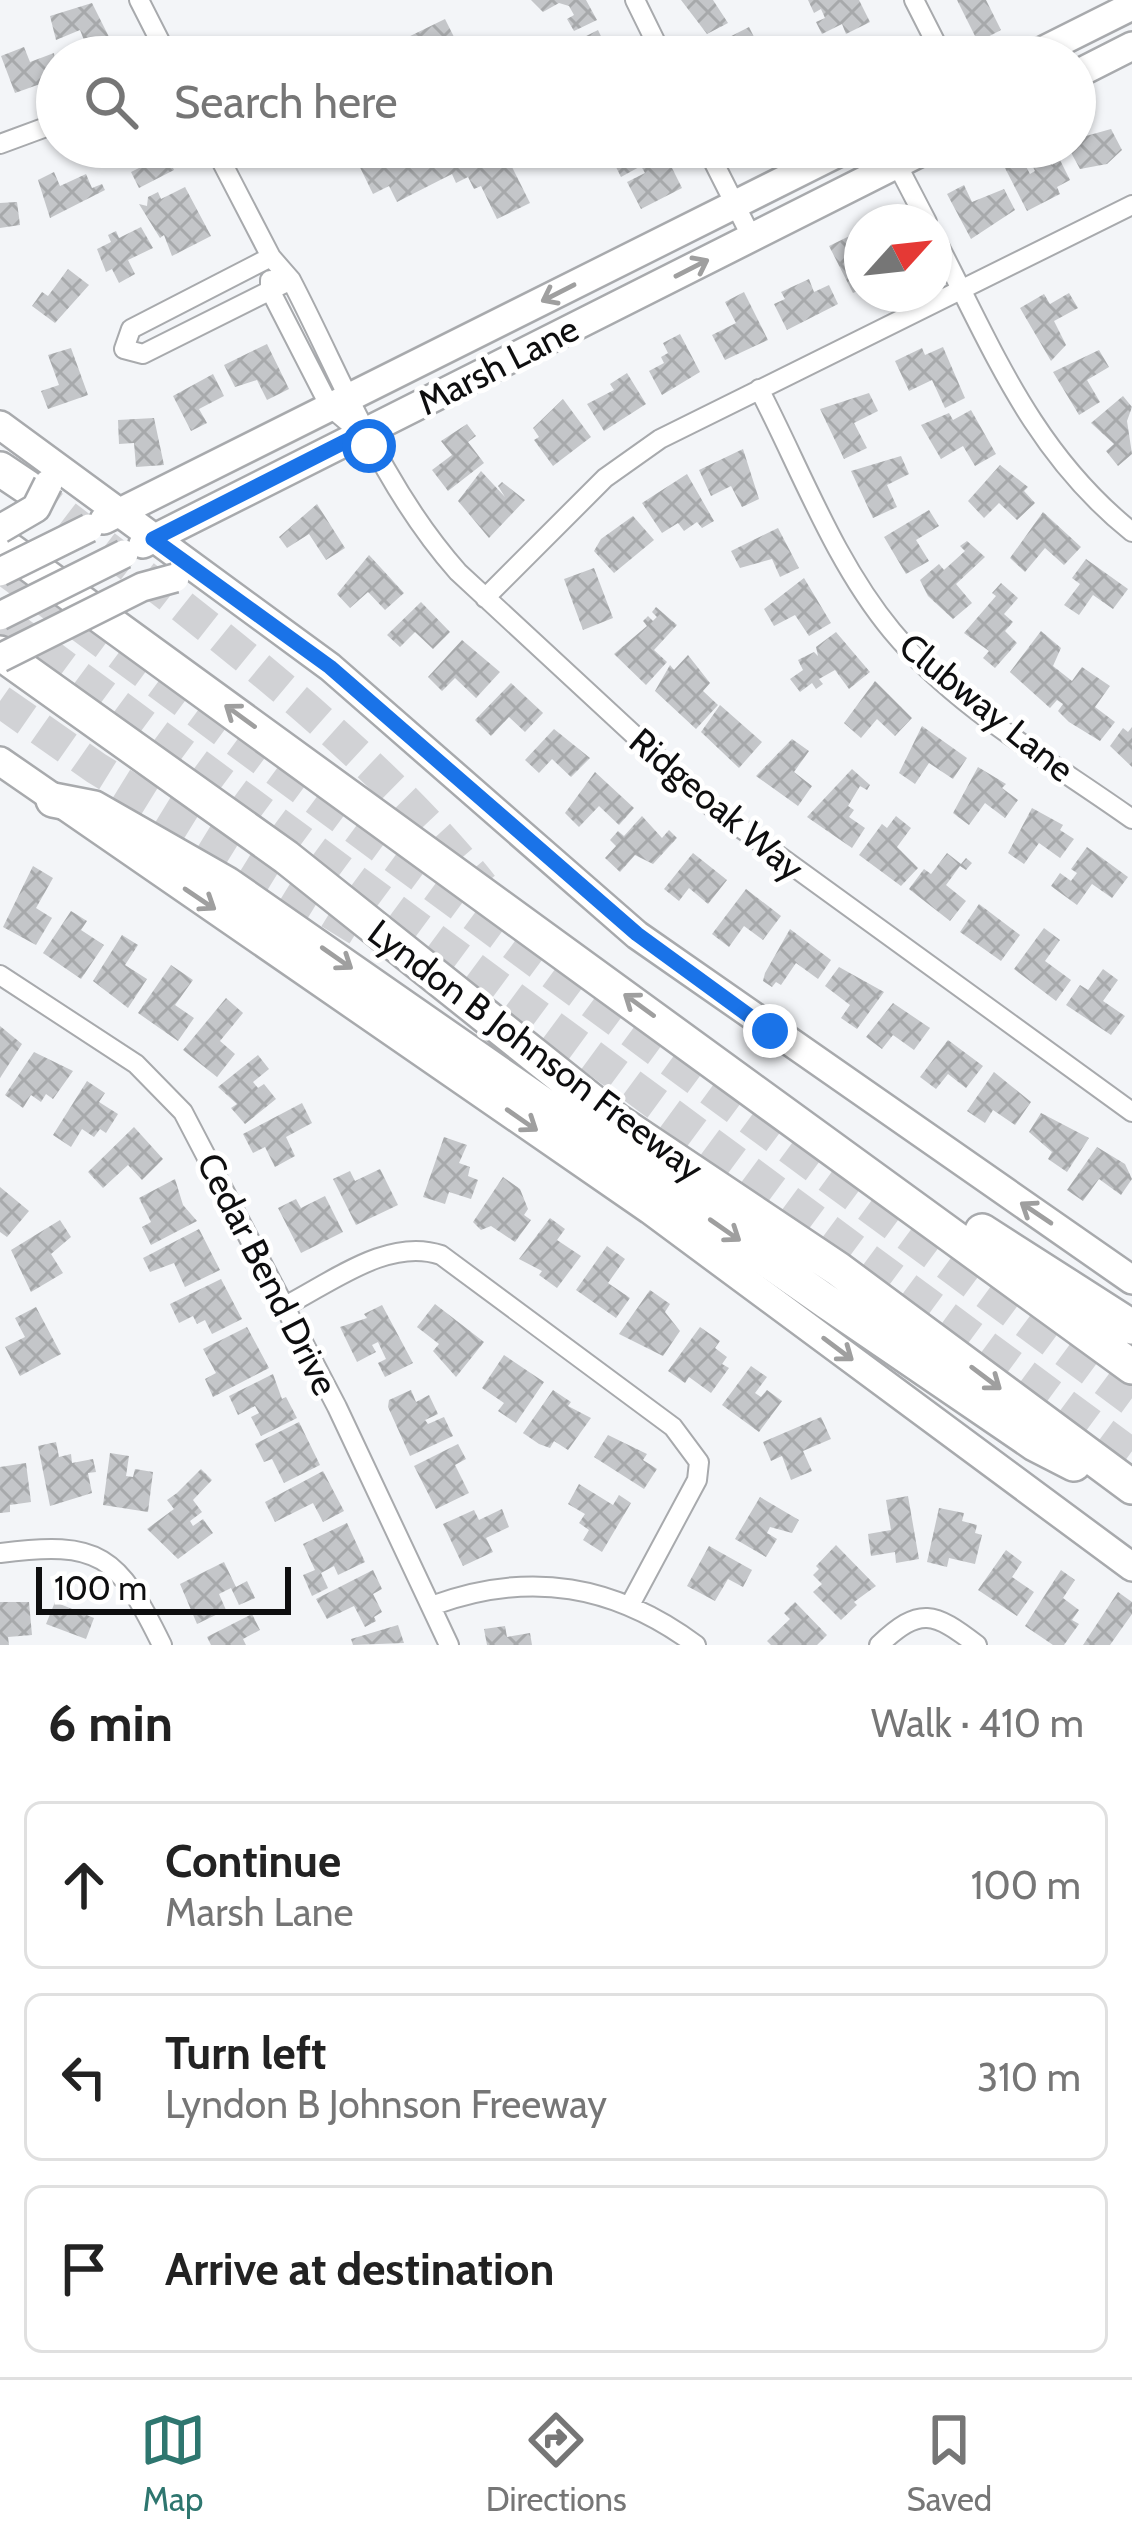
<!DOCTYPE html>
<meta charset="utf-8">
<style>
:root{--surface:#fff;--page:#f2f2f2;--text:#222;--muted:#767676;--line:#e0e0e0;--accent:#2e766f}
body{margin:0;font-family:Cabin,sans-serif;background:var(--page);color:var(--text)}
.compass{position:absolute;left:844px;top:204px;width:108px;height:108px;border-radius:50%;background:var(--surface);box-shadow:0 3px 9px #0004;rotate:63deg}
.scale{position:absolute;left:36px;bottom:30px;width:255px;box-sizing:border-box;padding-left:12px;border:6px solid #0e0e0f;border-top:0;font-size:33px;line-height:42px;white-space:nowrap;color:#0e0e0f;-webkit-text-stroke:9px #fff;paint-order:stroke}
.stop{position:absolute;width:36px;height:36px;margin:-27px;border:9px solid #1a73e8;border-radius:50%;background:#fff}
.stop.end{background:#1a73e8;border-color:#fff;box-shadow:0 3px 12px #0008}
.list{margin:0;padding:0;list-style:none}
h2{display:flex;justify-content:space-between;align-items:center;height:156px;margin:0;padding:0 48px;font-size:51px}
h2 small{font-size:39px;font-weight:400;color:var(--muted)}
.list li{display:grid;grid-template-columns:78px 1fr auto;gap:36px;align-items:center;box-sizing:border-box;height:168px;margin:0 24px 24px;padding:0 24px;border:3px solid var(--line);border-radius:18px}
.list b{display:block;font-size:45px;white-space:nowrap}
.list p{margin:0;font-size:39px;white-space:nowrap;color:var(--muted)}
.list em{font-size:39px;font-style:normal;color:var(--muted)}
.icon{flex:none;width:66px;height:66px;fill:none;stroke:currentColor;stroke-width:2;stroke-linecap:round;stroke-linejoin:round}
.map{position:relative;flex:none;width:1132px;height:1645px;overflow:hidden}
.search{position:absolute;background:var(--surface);box-shadow:0 3px 9px #0004;left:36px;right:36px;top:36px;height:132px;display:flex;align-items:center;gap:30px;box-sizing:border-box;padding:0 42px;border-radius:66px;color:var(--muted);font-size:45px}
.sheet{height:732px;background:var(--surface)}
nav{display:flex;justify-content:space-around;align-items:center;box-sizing:border-box;height:168px;border-top:3px solid var(--line);background:var(--surface);font-size:33px;color:var(--muted)}
nav a{display:grid;justify-items:center;gap:6px}
nav .on{color:var(--accent)}
.map>svg:first-child{display:block}
.building{fill:url(#building-cross-hatch)}
.lines{fill:none;stroke-linecap:round;stroke-linejoin:round}
.motorway-tunnel{stroke:#d1d2d5;stroke-width:33;stroke-dasharray:33 16;stroke-linecap:butt}
.minor-casing{stroke:#a8aaad;stroke-width:22}
.secondary-casing{stroke:#a8aaad;stroke-width:32}
.motorway-casing{stroke:#a8aaad;stroke-width:38}
.minor{stroke:#fff;stroke-width:18}
.secondary{stroke:#fff;stroke-width:27}
.motorway{stroke:#fff;stroke-width:33}
.secondary-bridge-casing{stroke:#a8aaad;stroke-width:32;stroke-linecap:butt}
.secondary-bridge{stroke:#fff;stroke-width:27}
.oneway{stroke:#9f9f9f}
.route{stroke:#1a73e8;stroke-width:15}
.labels{text-anchor:middle;stroke-width:10;stroke-linejoin:round;paint-order:stroke}
.street-label{font-size:36px;fill:#0e0e0f;stroke:#fff}
</style>
<div class="map">
<svg width="1132" height="1645" viewBox="0 0 1132 1645">
<defs>
<pattern id="building-cross-hatch" width="8" height="8" patternUnits="userSpaceOnUse" patternTransform="scale(3)"><rect width="8" height="8" fill="#c4c6c9"/><path d="M0 0l8 8M0 8l8-8" fill="none" stroke="#a7a9ab"/></pattern>
</defs>
<rect width="100%" height="100%" fill="#f3f5f8"/>
<path class="building" d="M531,0H586L597,20L574,31L567,19L574,15L569,6L559,3L543,12Z
M681,0H713L728,23L707,34Z
M808,0H859L870,22L846,34L842,24L822,34L816,22L825,18L821,9L814,13Z
M957,0H986L1001,30L978,42Z
M92,3L115,49L100,57H74L72,52L86,45L80,30L56,40L50,16Z
M445,19L464,57H410L402,40Z
M749,27L758,45L746,51L749,57H710L706,49Z
M598,30L611,57H555L553,53Z
M24,47L30,62L54,53L57,78L15,93L1,56Z
M1080,126L1086,136L1111,129L1122,150L1107,164L1080,169L1068,147H1075V128Z
M136,147H163L174,170L139,188L131,172L145,165Z
M350,147H409L413,156L432,147H528L507,157L530,203L497,219L481,186L474,189L468,177L456,183L452,174L397,202L389,186L373,194Z
M646,147L665,154L682,188L641,209L627,182L645,173L641,166L621,177L614,163Z
M1043,147L1052,165L1060,160L1070,180L1057,187L1060,194L1027,211L1005,168L1022,159L1030,174L1035,171L1027,155Z
M54,172L60,186L86,174L92,188L102,184L105,190L50,218L38,180Z
M964,185L972,202L1004,189L1015,210L971,239L947,194Z
M185,187L211,236L172,256L164,235L160,238L139,204L147,206L148,197L158,192L161,199Z
M17,202L20,225L0,228V203Z
M141,227L153,248L128,260L135,274L119,283L112,269L106,272L97,249L111,242L108,235L116,231L119,238Z
M862,230V289L853,293L829,246Z
M68,269L89,285L55,323L32,306L42,292L48,296Z
M809,279L814,292L829,285L838,304L787,330L774,304L785,299L781,292Z
M744,292L768,340L725,360L712,335L736,323L725,302Z
M1069,293L1078,308L1054,321L1066,345L1051,361L1020,308L1044,294L1050,304Z
M680,334L700,372L662,395L649,371L664,363L661,357L668,353L663,343Z
M267,344L289,389L267,400L257,380L235,387L224,365Z
M943,347L965,398L945,408L932,380L909,391L895,361L922,348L925,355Z
M71,348L88,395L48,409L41,391L59,385L48,355Z
M1099,350L1109,367L1087,380L1100,402L1079,415L1053,372Z
M627,373L646,404L604,431L587,404L614,390L610,384Z
M213,374L224,396L199,409L207,423L191,431L173,396Z
M869,393L878,411L854,423L867,448L844,459L820,409Z
M1123,396L1132,407L1127,421L1132,454L1118,466L1106,451L1114,444L1091,423Z
M563,399L591,437L553,466L534,440L539,437L533,428Z
M971,410L996,454L975,466L963,446L941,459L921,425L949,413L953,420Z
M154,418L164,465L136,467L134,443L119,444L118,420Z
M467,424L476,436L468,442L484,463L448,491L432,470L452,455L441,441Z
M743,449L759,499L742,507L731,486L711,496L699,470Z
M901,456L909,474L887,485L897,507L873,518L851,471Z
M1000,465L1028,487L1024,491L1035,503L1017,520L999,503L984,518L968,501Z
M481,471L505,497L498,486L502,482L525,500L489,538L458,501Z
M687,474L714,521L702,528L697,522L684,531L678,523L662,533L642,503Z
M317,504L345,548L326,560L309,534L287,548L279,537Z
M929,510L939,526L916,540L929,561L906,574L884,537Z
M1043,512L1081,547L1064,565L1045,548L1025,572L1010,558Z
M633,516L654,540L614,573L594,551L601,539Z
M778,528L799,568L780,577L772,559L740,568L731,551Z
M967,541L985,557L956,584L972,603L953,619L928,596L920,580L939,564L944,570L965,551L960,546Z
M369,555L404,593L385,610L368,592L350,608L337,594Z
M1086,559L1128,589L1113,609L1093,595L1079,615L1064,605L1080,584L1072,578Z
M594,568L613,618L583,630L564,579Z
M804,578L831,623L809,636L795,615L774,626L764,609Z
M1001,583L1018,598L1004,614L1013,622L1005,631L1017,643L995,668L983,658L989,651L964,633L996,596L992,593Z
M421,602L450,632L433,649L415,632L400,647L387,635Z
M656,607L677,625L654,650L667,662L646,685L614,654L647,626L643,621L648,616L653,621L657,617L652,612Z
M1041,631L1061,648L1053,666L1072,681L1082,667L1110,686L1095,707L1115,722L1100,741L1069,722L1058,711L1063,704L1057,700L1050,708L1010,672Z
M836,632L870,672L849,689L835,670L819,679L823,684L816,689L812,683L800,692L790,679L803,670L798,660L814,652L818,656L816,647Z
M462,640L500,672L476,698L455,678L442,691L428,677Z
M688,655L710,683L703,691L718,705L696,729L655,691L670,665L674,670Z
M875,681L912,718L895,736L877,719L861,738L844,723Z
M511,683L543,713L525,732L509,717L491,736L475,720Z
M720,705L762,742L739,768L701,732Z
M922,726L967,758L953,779L929,763L915,784L899,773Z
M1132,727V767L1110,746L1123,728L1128,732Z
M554,729L590,758L571,777L552,759L539,773L525,760Z
M792,739L809,751L794,772L812,786L798,806L756,776Z
M978,767L1006,784L1002,788L1018,800L1005,818L985,803L969,825L953,813Z
M852,769L870,785L867,790L860,786L848,806L854,810L849,817L865,828L852,848L807,817Z
M595,772L634,808L619,825L599,806L579,827L565,813Z
M1032,808L1063,825L1060,830L1074,839L1060,858L1039,843L1024,864L1008,853Z
M642,816L662,838L669,830L677,838L653,864L635,855L620,872L605,858L616,846L610,840L618,831L624,836Z
M896,816L911,828L897,847L918,868L901,886L859,855L882,824L887,828Z
M1087,847L1128,877L1112,898L1092,884L1077,905L1051,886L1060,873L1071,881L1077,873L1071,869Z
M693,853L727,880L708,904L689,888L679,901L664,889Z
M947,853L961,864L966,858L972,863L966,870L960,866L946,885L966,901L950,921L909,889L924,869L931,874Z
M33,866L53,878L36,908L52,918L36,945L3,927Z
M746,889L781,916L763,940L744,926L729,947L712,934Z
M979,904L1020,935L1001,961L960,932Z
M71,911L87,921L81,930L104,945L81,979L43,953Z
M1044,928L1060,940L1045,961L1071,980L1056,1001L1014,969Z
M790,929L831,960L818,979L796,963L781,985L776,982L772,987L763,981L765,973Z
M122,935L138,945L125,965L147,979L128,1008L93,981Z
M171,965L193,980L175,1005L194,1018L178,1041L138,1013Z
M839,967L884,992L857,1029L841,1018L850,1005L825,986Z
M1103,969L1118,980L1103,1001L1125,1016L1111,1035L1066,1005L1080,985L1088,990Z
M226,998L243,1013L220,1041L235,1054L217,1077L183,1050Z
M893,1003L930,1028L914,1050L893,1035L882,1049L866,1037Z
M0,1026L22,1044L0,1078Z
M948,1040L983,1066L966,1088L948,1074L936,1089L920,1077Z
M34,1052L73,1071L53,1099L46,1094L41,1102L31,1095L23,1108L5,1095Z
M258,1055L269,1069L253,1082L258,1088L264,1084L276,1099L245,1124L231,1108L237,1104L218,1087Z
M994,1072L1031,1102L1015,1125L993,1110L985,1123L967,1111Z
M87,1081L105,1093L99,1102L118,1114L106,1133L100,1129L94,1137L82,1129L71,1147L53,1135Z
M302,1103L312,1123L286,1137L295,1156L275,1167L265,1147L253,1153L243,1134Z
M1041,1113L1089,1138L1067,1172L1048,1159L1052,1152L1029,1132Z
M134,1127L163,1159L142,1180L128,1165L103,1188L88,1172Z
M444,1137L467,1145L459,1163L470,1167L468,1176L478,1180L471,1199L449,1192L445,1204L423,1197Z
M1097,1147L1125,1164L1132,1179L1121,1195L1099,1179L1083,1201L1067,1190Z
M380,1169L398,1205L356,1225L333,1179L350,1171L355,1181Z
M503,1177L520,1189L528,1209L524,1215L531,1220L515,1242L491,1226L481,1230L473,1222Z
M175,1179L183,1205L197,1221L151,1245L142,1227L151,1222L139,1198Z
M0,1187L29,1211L7,1237L0,1232Z
M325,1196L343,1232L301,1253L278,1208L296,1199L301,1208Z
M550,1218L565,1229L557,1240L581,1256L557,1288L539,1275L542,1271L519,1259Z
M60,1220L71,1237L51,1254L63,1273L31,1292L11,1250Z
M199,1229L220,1270L185,1287L174,1263L150,1272L143,1258Z
M607,1246L625,1259L608,1283L630,1298L616,1318L576,1290Z
M221,1279L242,1319L212,1334L205,1320L197,1324L193,1316L179,1323L170,1304Z
M650,1290L670,1304L665,1312L680,1331L663,1356L619,1334Z
M435,1304L484,1342L456,1377L433,1351L439,1344L417,1327Z
M382,1305L413,1363L385,1377L378,1363L386,1359L378,1342L372,1345L376,1352L357,1362L340,1327L367,1318L364,1314Z
M36,1307L61,1354L20,1376L5,1347L25,1337L15,1318Z
M247,1327L269,1368L213,1397L205,1379L216,1373L203,1349Z
M700,1327L720,1341L715,1348L727,1357L722,1364L729,1368L711,1393L689,1377L685,1383L668,1371Z
M504,1355L544,1382L516,1423L498,1411L504,1403L482,1388Z
M751,1366L767,1377L755,1393L761,1397L767,1390L782,1401L759,1432L722,1405Z
M273,1374L282,1399L286,1397L297,1418L261,1436L251,1417L259,1413L255,1406L238,1415L229,1396Z
M411,1390L416,1402L429,1395L438,1414L425,1420L428,1424L444,1417L453,1436L410,1456L388,1407L389,1400Z
M553,1390L571,1402L568,1406L591,1418L568,1450L554,1441L550,1448L539,1444L523,1433Z
M821,1417L831,1439L803,1451L812,1471L791,1480L782,1456L771,1461L763,1442Z
M299,1422L320,1465L284,1483L272,1459L264,1462L255,1444Z
M608,1435L647,1454L643,1460L657,1469L644,1489L594,1457Z
M56,1442L59,1457L71,1454L72,1463L93,1459L96,1472L88,1473L92,1493L50,1506L38,1446Z
M458,1444L466,1459L455,1465L469,1493L436,1509L414,1466Z
M110,1453L129,1456L126,1476L133,1477L135,1469L153,1472L148,1512L103,1505Z
M26,1463L31,1502L10,1505V1512L0,1513V1467Z
M201,1469L212,1480L193,1500L202,1512L190,1521L193,1526L203,1519L213,1533L178,1559L147,1529L174,1509L167,1500L177,1493L185,1501L177,1493Z
M323,1471L344,1511L323,1522L313,1503L275,1522L265,1502Z
M579,1484L613,1505L619,1495L631,1503L602,1552L583,1540L589,1530L579,1523L585,1514L568,1504Z
M908,1496L919,1559L896,1563L895,1552L871,1556L868,1534L891,1530L886,1500Z
M760,1497L799,1520L792,1533L770,1527L767,1533L777,1539L766,1557L735,1539Z
M939,1508L964,1513L962,1521L977,1525L975,1533L982,1535L975,1564L949,1558L947,1567L927,1562Z
M502,1509L509,1527L486,1538L493,1552L463,1566L443,1524L474,1510L479,1520Z
M347,1523L365,1562L338,1575L334,1566L321,1573L328,1588L312,1596L303,1575L315,1570L303,1544Z
M836,1545L876,1586L854,1602L857,1605L841,1620L813,1592L822,1584L813,1575L819,1569L816,1566Z
M709,1546L752,1570L743,1587L728,1579L715,1601L687,1586Z
M1006,1550L1022,1562L1012,1577L1034,1592L1017,1616L978,1590Z
M224,1562L236,1587L247,1581L255,1598L239,1605L231,1588L219,1594L226,1610L197,1624L180,1584Z
M373,1570L382,1589L373,1594L382,1612L374,1617L376,1621L365,1627L354,1606L327,1619L316,1599Z
M1061,1570L1075,1580L1063,1598L1079,1610L1072,1620L1079,1624L1064,1645H1053L1025,1626Z
M1118,1592L1132,1602V1614L1110,1645H1083Z
M0,1602H29L32,1635L8,1637L9,1645H0Z
M55,1602L94,1618L86,1639L46,1624Z
M795,1602L827,1635L817,1645H771L767,1641L790,1619L784,1613Z
M252,1614L260,1630L243,1639L246,1645H211L207,1637Z
M398,1625L404,1643L353,1645L351,1639Z
M505,1626L507,1637L530,1633L532,1645H487L484,1629Z"/>
<g class="lines">
<path class="motorway-tunnel" d="M27,487C178,603 363,738 482,886
M0,566L1132,1400
M0,619L1132,1455
M0,701L96,768L367,935"/>
<g class="minor-casing">
<path id="minor" d="M139,0L168,57
M635,0L663,57
M914,0L943,57
M0,144L57,123
M214,147L271,257L291,280C344,382 381,485 458,572L713,808L1132,1112
M706,147L752,238
M888,147L927,222
M934,236C992,347 1031,451 1132,532
M271,257L131,329L124,349L143,354L291,280
M270,280V290L330,407L361,433
M759,389C801,470 834,561 892,631C956,708 1052,762 1132,819
M485,598L605,478L660,439L1132,205
M0,975L136,1064L183,1112L337,1407L449,1645
M285,1306C332,1282 389,1237 441,1255L673,1427L699,1462L697,1480L631,1603
M0,1553C100,1540 118,1555 162,1645
M434,1605C530,1570 615,1585 696,1645
M879,1645C920,1606 934,1612 977,1645"/>
</g>
<g class="secondary-casing">
<path id="secondary" d="M1030,57L1132,6
M1075,75L1132,46
M0,425L330,667L637,935L1132,1280
M104,520L850,147
M143,544L931,147
M0,761L650,1210L1132,1567"/>
</g>
<g class="motorway-casing">
<path id="motorway" d="M0,469L27,487
M0,543L1132,1367
M0,653L286,857L617,1121L838,1269L1132,1487
M53,800L94,808L227,884L827,1302L1035,1444L1074,1464
M982,1231L1132,1327"/>
</g>
<use href="#minor" class="minor"/>
<use href="#secondary" class="secondary"/>
<use href="#motorway" class="motorway"/>
<g class="secondary-bridge-casing">
<path id="secondary-bridge" d="M0,529L36,508L48,484
M0,572L89,528
M0,616L124,554
M0,658L142,587L175,578"/>
</g>
<use href="#secondary-bridge" class="secondary-bridge"/>
</g>
<defs><path id="oneway-shaft" d="M-6 0H5M1.5-3L5.5 0L1.5 3" fill="none" stroke-width="1.6" stroke-linecap="round" stroke-linejoin="round" transform="scale(3)"/></defs>
<g class="oneway">
<use href="#oneway-shaft" transform="translate(692 268) rotate(-27)"/>
<use href="#oneway-shaft" transform="translate(558 293) rotate(153)"/>
<use href="#oneway-shaft" transform="translate(240 716) rotate(-144)"/>
<use href="#oneway-shaft" transform="translate(200 899) rotate(34)"/>
<use href="#oneway-shaft" transform="translate(337 958) rotate(35)"/>
<use href="#oneway-shaft" transform="translate(639 1005) rotate(-144)"/>
<use href="#oneway-shaft" transform="translate(522 1120) rotate(35)"/>
<use href="#oneway-shaft" transform="translate(1036 1213) rotate(-146)"/>
<use href="#oneway-shaft" transform="translate(725 1230) rotate(35)"/>
<use href="#oneway-shaft" transform="translate(838 1349) rotate(37)"/>
<use href="#oneway-shaft" transform="translate(986 1378) rotate(37)"/>
</g>
<g class="lines">
<path class="route" d="M369,446L362,433L153,539L330,667L637,934L770,1031"/>
</g>
<g class="labels">
<g class="street-label">
<text transform="translate(498 365) rotate(-27)" y="13">Marsh Lane</text>
<text transform="translate(987 707) rotate(39)" y="13">Clubway Lane</text>
<text transform="translate(717 804) rotate(40)" y="13">Ridgeoak Way</text>
<text transform="translate(536 1050) rotate(37)" y="13">Lyndon B Johnson Freeway</text>
<text transform="translate(268 1274) rotate(63)" y="13">Cedar Bend Drive</text>
</g>
</g>
</svg>
<svg class="compass" viewBox="-18 -18 36 36"><path d="M0-13l5 13h-10z" fill="#e53935"/><path d="M0 13l5-13h-10z" fill="#767676"/></svg>
<div class="scale">100 m</div>
<div class="stop" style="left:369px;top:446px"></div>
<div class="stop end" style="left:770px;top:1031px"></div>
<div class="search"><svg class="icon" aria-label="search" viewBox="0 0 24 24"><circle cx="10" cy="10" r="6"/><path d="M15 15l6 6"/></svg>Search here</div>
</div>
<section class="sheet">
<h2>6 min<small>Walk · 410 m</small></h2>
<ul class="list">
<li><svg class="icon" aria-label="ahead" viewBox="0 0 24 24"><path d="M12 20V5M6 11l6-6 6 6"/></svg><div><b>Continue</b><p>Marsh Lane</p></div><em>100 m</em></li>
<li><svg class="icon" aria-label="left" viewBox="0 0 24 24"><path d="M17 20v-9H6M10 6l-5 5 5 5"/></svg><div><b>Turn left</b><p>Lyndon B Johnson Freeway</p></div><em>310 m</em></li>
<li><svg class="icon" aria-label="arrive" viewBox="0 0 24 24"><path d="M6 21V4h12l-3 4 3 4H6"/></svg><div><b>Arrive at destination</b></div></li>
</ul>
</section>
<nav>
<a class="on"><svg class="icon" aria-label="map" viewBox="0 0 24 24"><path d="M3 6l6-2 6 2 6-2v14l-6 2-6-2-6 2zM9 4v14M15 6v14"/></svg>Map</a>
<a><svg class="icon" aria-label="directions" viewBox="0 0 24 24"><path d="M12 3l9 9-9 9-9-9zM9 14v-3h6M13 9l2 2-2 2"/></svg>Directions</a>
<a><svg class="icon" aria-label="saved" viewBox="0 0 24 24"><path d="M7 4h10v16l-5-4-5 4z"/></svg>Saved</a>
</nav>
